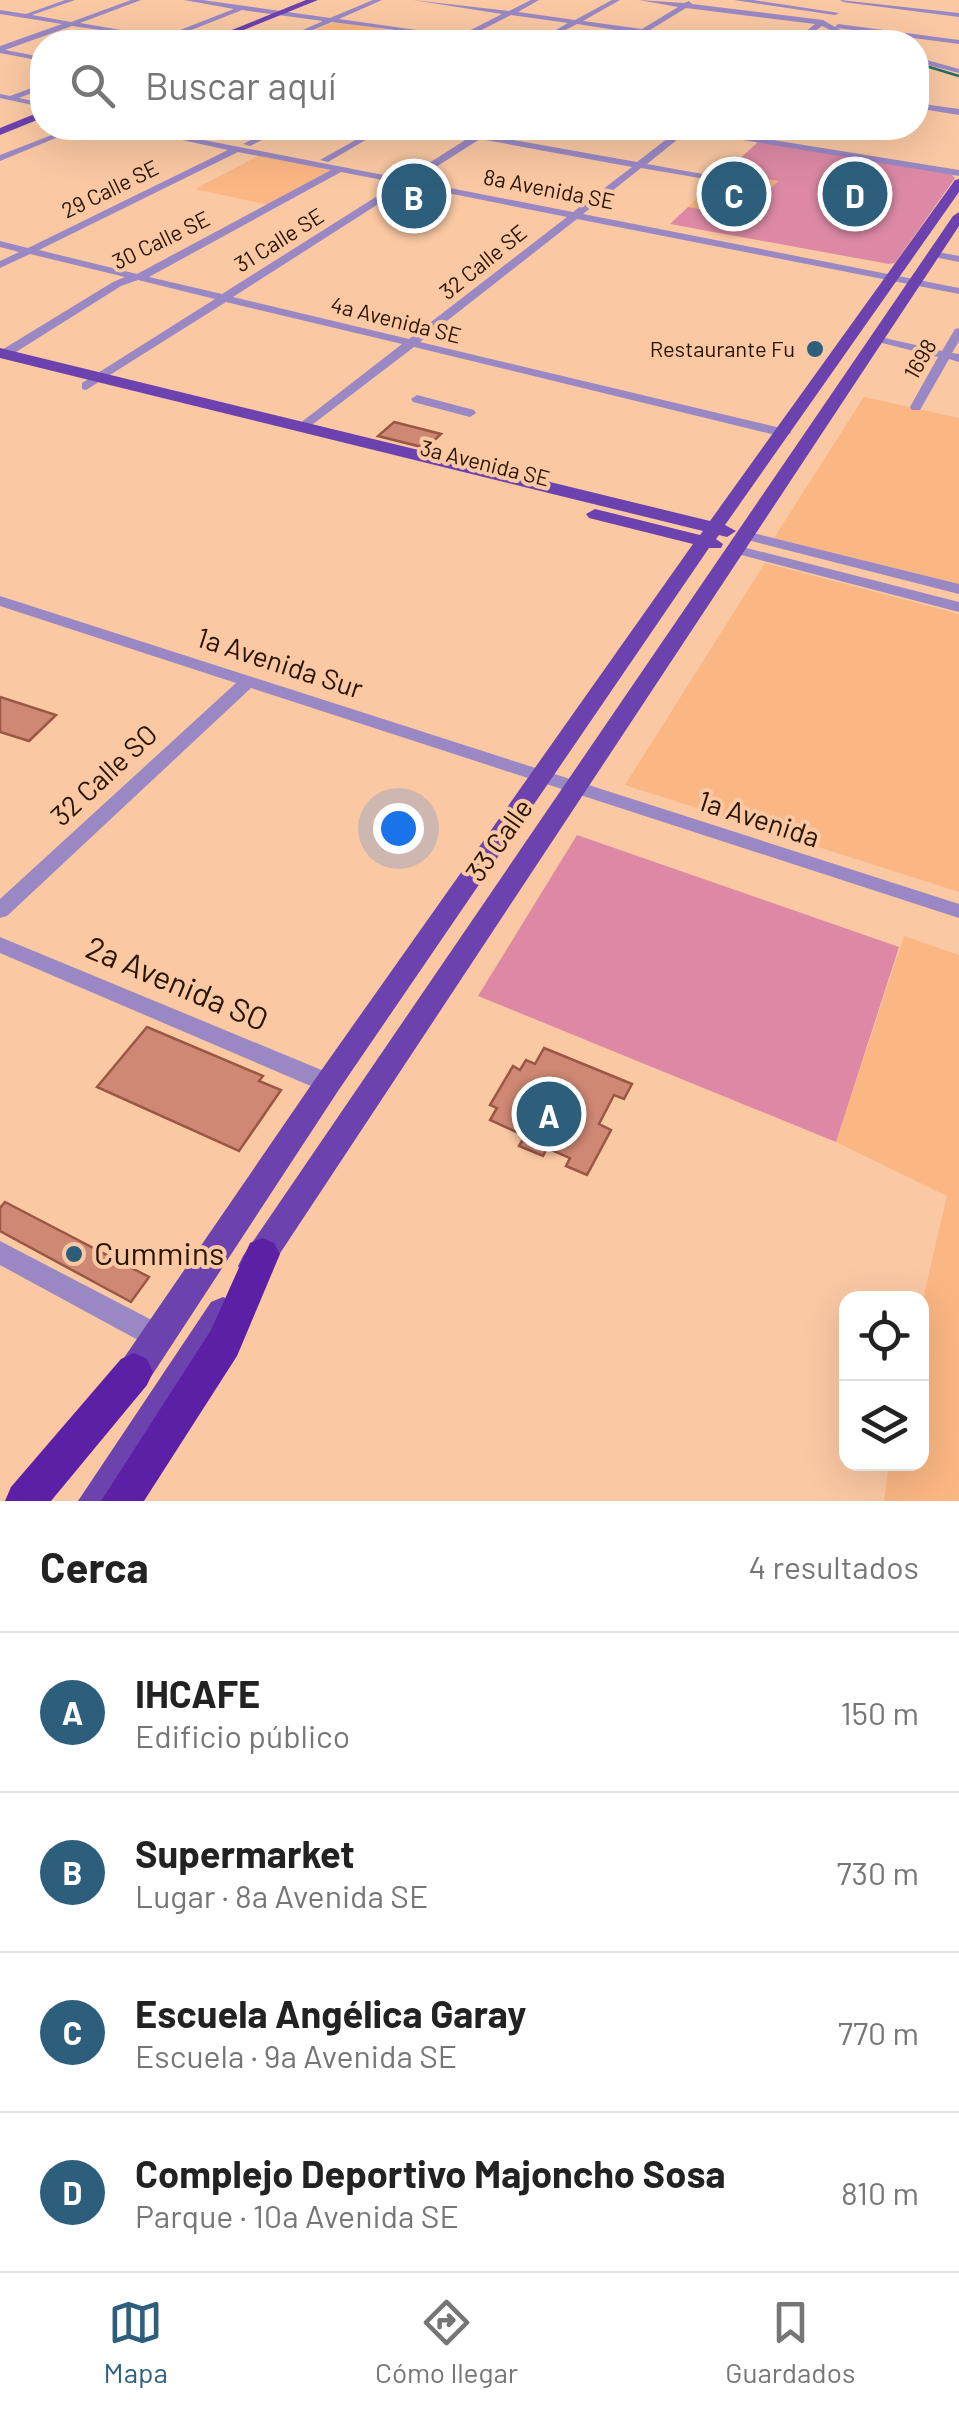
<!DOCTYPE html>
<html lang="es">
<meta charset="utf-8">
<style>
:root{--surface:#fff;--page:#f6f6f6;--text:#222;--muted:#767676;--line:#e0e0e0;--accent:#2d5f7d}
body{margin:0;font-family:Barlow,sans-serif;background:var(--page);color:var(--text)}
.controls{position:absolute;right:30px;bottom:30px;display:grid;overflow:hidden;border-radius:20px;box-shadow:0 10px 40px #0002}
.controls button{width:90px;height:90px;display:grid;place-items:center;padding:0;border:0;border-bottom:2px solid var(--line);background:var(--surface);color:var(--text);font:50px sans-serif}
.you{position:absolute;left:398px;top:828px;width:35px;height:35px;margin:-25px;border:8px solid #fff;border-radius:50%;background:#1a73e8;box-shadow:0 0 0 15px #1a73e833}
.badge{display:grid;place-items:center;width:65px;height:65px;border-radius:50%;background:var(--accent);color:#fff;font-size:32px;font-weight:700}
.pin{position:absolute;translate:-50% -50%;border:5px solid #fff;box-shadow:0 2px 10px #0006}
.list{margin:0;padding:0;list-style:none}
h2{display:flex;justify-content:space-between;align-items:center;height:130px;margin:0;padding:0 40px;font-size:42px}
h2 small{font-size:32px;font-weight:400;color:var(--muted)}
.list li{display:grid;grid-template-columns:65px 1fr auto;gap:30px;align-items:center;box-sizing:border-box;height:160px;padding:0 40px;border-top:2px solid var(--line)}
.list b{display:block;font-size:38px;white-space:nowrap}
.list p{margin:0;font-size:32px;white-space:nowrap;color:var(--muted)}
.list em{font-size:32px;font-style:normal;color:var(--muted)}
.icon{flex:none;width:55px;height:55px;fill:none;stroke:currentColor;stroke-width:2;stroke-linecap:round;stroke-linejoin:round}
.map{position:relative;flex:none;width:959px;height:1501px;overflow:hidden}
.search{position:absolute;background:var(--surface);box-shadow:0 10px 40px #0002;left:30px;right:30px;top:30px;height:110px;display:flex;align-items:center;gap:25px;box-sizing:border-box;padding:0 35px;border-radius:40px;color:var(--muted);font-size:38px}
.sheet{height:770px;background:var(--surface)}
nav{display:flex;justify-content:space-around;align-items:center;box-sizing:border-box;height:140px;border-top:2px solid var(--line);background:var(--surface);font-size:28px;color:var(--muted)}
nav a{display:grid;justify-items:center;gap:5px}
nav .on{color:var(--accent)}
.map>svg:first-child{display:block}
.built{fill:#fab683}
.green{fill:#dd89a6}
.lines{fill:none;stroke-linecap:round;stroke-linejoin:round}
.stream{stroke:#1d705c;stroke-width:2.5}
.building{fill:#cf8873;stroke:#9a5744;stroke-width:2.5}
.minor{fill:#9988c3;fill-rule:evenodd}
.major{fill:#6c42af;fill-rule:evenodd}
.highway{fill:#5c20a6;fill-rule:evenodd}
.poi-dot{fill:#2d5f7d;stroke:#fac8a3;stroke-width:4}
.labels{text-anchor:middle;stroke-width:8;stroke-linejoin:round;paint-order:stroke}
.far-street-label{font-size:22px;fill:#2a1403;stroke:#fac8a3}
.far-poi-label{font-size:22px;fill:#2a1403;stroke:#fac8a3;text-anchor:end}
.street-label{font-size:28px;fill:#2a1403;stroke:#fac8a3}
.near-street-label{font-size:32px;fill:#2a1403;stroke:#fac8a3}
.near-poi-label{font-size:32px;fill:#2a1403;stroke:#fac8a3;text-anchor:start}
</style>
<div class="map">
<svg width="959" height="1501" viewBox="0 0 959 1501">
<rect width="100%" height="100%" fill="#fac8a3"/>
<path class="built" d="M335,22L432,36L419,42H286Z
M260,155L332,170L269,205L195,189Z
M726,171L779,180L743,217L688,207Z
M864,397L959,418V584L774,538Z
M765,563L959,614V892L625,785Z
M904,936L959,955V1501H884L889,1464H922V1303L947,1196L836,1142Z"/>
<path class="green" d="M758,142L951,174L955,178L895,263L889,264L670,224L688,207L743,217L778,181L726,171Z
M577,835L899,947L836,1142L478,996Z"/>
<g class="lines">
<path class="stream" d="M816,32L830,31L853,42
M916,63L959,76"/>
</g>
<path class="building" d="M394,422L441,434L426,448L378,436Z
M0,697L56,715L29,741L0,732Z
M147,1027L263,1076L259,1081L281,1090L239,1151L97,1087Z
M544,1048L632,1084L624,1099L614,1095L599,1124L611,1130L587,1175L566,1166L570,1158L547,1148L543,1156L519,1146L525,1136L490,1120L497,1108L490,1105L513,1066L520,1070L526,1060L535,1064Z
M5,1202L149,1277L131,1302L0,1231V1208Z"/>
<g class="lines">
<path class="minor" d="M65,0H75L32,15L71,22L131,0H141L80,23L162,37L234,9L184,0H202L330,18L373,0H382L339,19L459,36L502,14L413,0L509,11L531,0H539L518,12L575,20L612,0H620L583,21L642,29L678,7L639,0L684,3L689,1L692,4L823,20L835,27L838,24L959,40V44L837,28L865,42H856L822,26L800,42H793L815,24L686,8L650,30L724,42L645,34L630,42H623L636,33L577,24L543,42H535L568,23L511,15L468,37L490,42L332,22L284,42H276L323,21L242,10L171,38L184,42L72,26L5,50L42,57V61L0,53V46L62,24L0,14V10L26,14Z
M734,0H753L839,13L835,15Z
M840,0L959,13V17L843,2Z
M916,57L959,69V73L916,62Z
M42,84V89L19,98L42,103V107L0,98V94L10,96Z
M916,103L959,109V115L916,108Z
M70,128H80L0,161V155Z
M127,128H142L404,179L470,137L429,128L477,133L486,128H495L486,135L637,162L681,128H698L959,170V176L688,131L647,164L714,176L717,177V181L641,168L583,214L959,288V294L577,219L420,342L789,430L791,433L784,437L414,347L304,431L298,427L299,424L402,344L226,302L86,390L82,389V383L215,299L138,280L121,286L8,357H0V351L113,282L125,277L30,254L0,268V261L19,252L0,247V241L28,248L228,150ZM480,139L632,167L573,212L414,181ZM238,152L331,170L137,274L39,250ZM341,172L398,183L222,294L149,277ZM408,185L567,217L409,339L233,297Z
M275,128H285L250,146L243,144Z
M377,128H386L328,162L320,160Z
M933,251L959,256V262L929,256V252Z
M959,328V341L952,353L959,354V362L949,359L920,410H912L910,407L938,357L870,340L876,336L942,351L955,329Z
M417,395L474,410L476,413L470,417L413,402L411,399Z
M745,531L959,584V594L740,538V532Z
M735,545L959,602V612L730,552L728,549Z
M0,596L959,904V918L251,688L7,916L0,918V899L236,683L0,606Z
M0,937L336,1076L339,1083L336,1090L328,1092L320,1090L0,953Z
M0,1241L167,1328L171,1337L167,1346L158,1349L149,1346L0,1265Z"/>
<path class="major" d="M306,0H318L214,42H202Z
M42,111V118L0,135V128Z
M959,179V192L725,525L736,531L727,537L719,535L716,539L723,544L721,548H709L338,1091L141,1392L129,1397L117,1392L112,1380L117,1368L318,1075L693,544L589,518L586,514L595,509L700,535L703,531L0,358V348L710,521L955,180Z
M959,212V226L265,1276L254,1281L243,1276L238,1266L243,1256L953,216Z
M223,1297L235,1302L239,1313L235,1324L117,1501H78L211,1302Z"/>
<path class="highway" d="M262,1238L274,1243L280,1254L237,1356L144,1501H101L211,1330L250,1243Z
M134,1353L147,1359L153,1372L147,1385L51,1501H5L11,1487L121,1359Z"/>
</g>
<g class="poi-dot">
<circle cx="815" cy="349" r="10"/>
<circle cx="74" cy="1254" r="10"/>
</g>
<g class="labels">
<g class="far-street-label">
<text transform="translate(110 189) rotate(-26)" y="8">29 Calle SE</text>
<text transform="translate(549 189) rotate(11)" y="8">8a Avenida SE</text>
<text transform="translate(161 240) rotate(-26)" y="8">30 Calle SE</text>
<text transform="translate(279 240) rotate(-32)" y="8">31 Calle SE</text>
<text transform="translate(483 262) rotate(-39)" y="8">32 Calle SE</text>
<text transform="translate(396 320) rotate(14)" y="8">4a Avenida SE</text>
<text transform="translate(920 359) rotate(-60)" y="8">1698</text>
<text transform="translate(485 463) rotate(14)" y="8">3a Avenida SE</text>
</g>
<g class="far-poi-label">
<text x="795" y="357">Restaurante Fu</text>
</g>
<g class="street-label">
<text transform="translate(280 663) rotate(18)" y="10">1a Avenida Sur</text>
<text transform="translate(104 775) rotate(-43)" y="10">32 Calle SO</text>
<text transform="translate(759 819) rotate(18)" y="10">1a Avenida</text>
<text transform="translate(499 840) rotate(-55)" y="10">33 Calle</text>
</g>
<g class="near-street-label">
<text transform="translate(177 984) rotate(23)" y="11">2a Avenida SO</text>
</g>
<g class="near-poi-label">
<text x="94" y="1265">Cummins</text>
</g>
</g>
</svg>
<div class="controls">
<button><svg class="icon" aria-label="locate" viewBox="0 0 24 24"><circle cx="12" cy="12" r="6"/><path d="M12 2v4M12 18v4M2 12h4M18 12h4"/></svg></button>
<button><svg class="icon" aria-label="layers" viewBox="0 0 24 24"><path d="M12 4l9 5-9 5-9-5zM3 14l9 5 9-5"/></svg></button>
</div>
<div class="you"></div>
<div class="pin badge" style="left:549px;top:1114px">A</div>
<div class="pin badge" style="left:414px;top:196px">B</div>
<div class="pin badge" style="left:734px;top:194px">C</div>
<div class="pin badge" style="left:855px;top:194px">D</div>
<div class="search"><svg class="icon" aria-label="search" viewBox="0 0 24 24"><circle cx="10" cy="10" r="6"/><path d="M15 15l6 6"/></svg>Buscar aquí</div>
</div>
<section class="sheet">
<h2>Cerca<small>4 resultados</small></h2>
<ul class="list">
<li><span class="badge">A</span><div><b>IHCAFE</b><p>Edificio público</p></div><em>150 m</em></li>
<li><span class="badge">B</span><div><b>Supermarket</b><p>Lugar · 8a Avenida SE</p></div><em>730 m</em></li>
<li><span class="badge">C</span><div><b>Escuela Angélica Garay</b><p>Escuela · 9a Avenida SE</p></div><em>770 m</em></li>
<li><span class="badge">D</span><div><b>Complejo Deportivo Majoncho Sosa</b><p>Parque · 10a Avenida SE</p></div><em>810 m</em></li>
</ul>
</section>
<nav>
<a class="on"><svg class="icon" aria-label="map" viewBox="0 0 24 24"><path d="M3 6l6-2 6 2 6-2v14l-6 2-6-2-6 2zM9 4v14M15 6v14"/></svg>Mapa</a>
<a><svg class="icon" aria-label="directions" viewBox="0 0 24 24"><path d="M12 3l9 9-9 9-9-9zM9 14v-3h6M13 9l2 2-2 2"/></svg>Cómo llegar</a>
<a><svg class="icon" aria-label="saved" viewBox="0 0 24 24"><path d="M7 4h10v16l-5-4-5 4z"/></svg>Guardados</a>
</nav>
